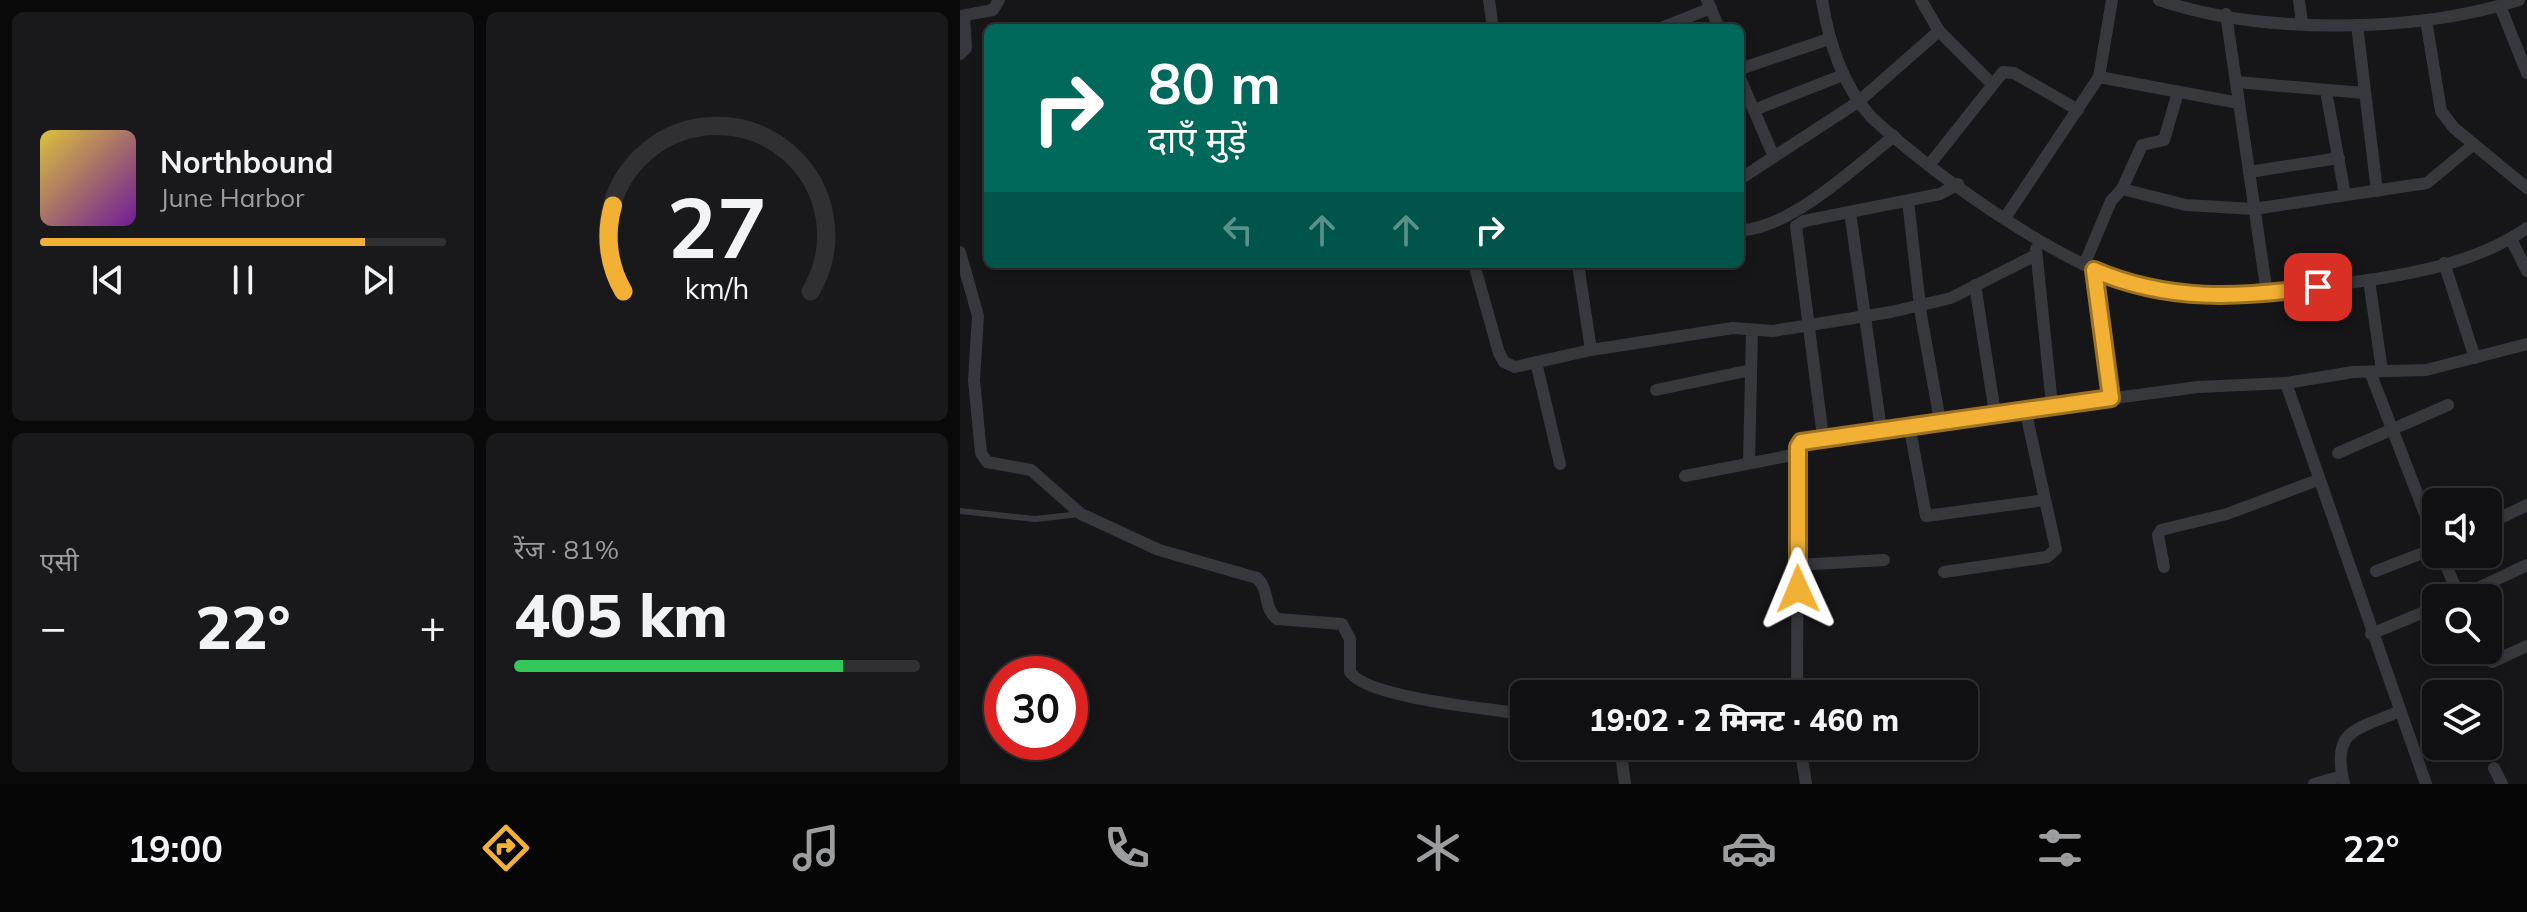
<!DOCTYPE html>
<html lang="hi">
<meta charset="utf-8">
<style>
body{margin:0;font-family:Mulish,"Noto Sans Devanagari",sans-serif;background:#19191b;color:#f1f3f6;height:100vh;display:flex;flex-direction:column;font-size:30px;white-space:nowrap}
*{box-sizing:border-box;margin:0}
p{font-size:26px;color:#9c9d9f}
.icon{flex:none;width:44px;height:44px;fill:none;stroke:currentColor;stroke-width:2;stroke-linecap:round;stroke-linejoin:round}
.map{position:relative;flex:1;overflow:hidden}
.panel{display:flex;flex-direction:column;gap:12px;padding:12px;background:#09090a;width:960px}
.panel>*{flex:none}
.guide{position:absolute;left:24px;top:24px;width:760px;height:244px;border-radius:12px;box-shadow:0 4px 12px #0003,0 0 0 2px #303032;background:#00695c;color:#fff;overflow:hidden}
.buttons{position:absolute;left:1462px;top:488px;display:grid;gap:16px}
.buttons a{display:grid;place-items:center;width:80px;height:80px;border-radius:12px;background:#101012;box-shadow:0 4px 12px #0003,0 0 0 2px #303032;font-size:40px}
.speed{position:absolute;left:24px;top:656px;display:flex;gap:16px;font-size:40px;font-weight:700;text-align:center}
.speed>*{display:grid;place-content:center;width:104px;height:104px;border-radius:50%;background:#101012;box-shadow:0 4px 12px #0003,0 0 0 2px #303032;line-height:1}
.speed .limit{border:12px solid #d22;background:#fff;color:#111}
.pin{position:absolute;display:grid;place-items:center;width:68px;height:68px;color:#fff;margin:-34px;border-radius:16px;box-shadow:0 4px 12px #0006}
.me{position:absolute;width:88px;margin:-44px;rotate:359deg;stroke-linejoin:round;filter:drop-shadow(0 0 6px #0008)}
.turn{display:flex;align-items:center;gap:28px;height:168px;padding:0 32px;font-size:36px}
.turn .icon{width:104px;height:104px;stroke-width:2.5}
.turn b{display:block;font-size:56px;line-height:68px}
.lanes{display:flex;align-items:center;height:76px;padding:0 32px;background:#0003;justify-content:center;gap:40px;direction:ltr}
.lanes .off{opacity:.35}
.big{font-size:60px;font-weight:800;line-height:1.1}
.panel .tile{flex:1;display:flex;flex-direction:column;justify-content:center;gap:12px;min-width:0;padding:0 28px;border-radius:12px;background:#19191b}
.panel .dial{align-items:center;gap:0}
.dial svg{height:208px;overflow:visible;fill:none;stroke:#303032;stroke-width:7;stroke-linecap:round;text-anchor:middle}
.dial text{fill:#f1f3f6;stroke:none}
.song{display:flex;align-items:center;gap:24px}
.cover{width:96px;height:96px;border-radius:12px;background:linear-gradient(135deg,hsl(50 70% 55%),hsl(280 70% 35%))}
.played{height:8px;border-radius:4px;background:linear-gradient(90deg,#f2b134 80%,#303032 80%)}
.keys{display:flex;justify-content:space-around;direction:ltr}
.heat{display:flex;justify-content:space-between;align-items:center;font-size:44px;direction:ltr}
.charge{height:12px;border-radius:6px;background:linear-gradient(90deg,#34c759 81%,#303032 0)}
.panel .tiles{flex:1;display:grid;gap:12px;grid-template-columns:repeat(2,1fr)}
.trip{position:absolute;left:550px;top:680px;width:468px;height:80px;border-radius:12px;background:#101012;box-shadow:0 4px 12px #0003,0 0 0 2px #303032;font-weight:800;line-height:80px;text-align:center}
.dock{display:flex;height:128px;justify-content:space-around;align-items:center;background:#060607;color:#9c9d9f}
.dock .icon{width:56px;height:56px}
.dock .selected{color:#f2b134}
.dock b{font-size:36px;color:#f1f3f6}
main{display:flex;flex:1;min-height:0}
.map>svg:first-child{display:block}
</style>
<main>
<section class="panel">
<div class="tiles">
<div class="tile">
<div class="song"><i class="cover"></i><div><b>Northbound</b><p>June Harbor</p></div></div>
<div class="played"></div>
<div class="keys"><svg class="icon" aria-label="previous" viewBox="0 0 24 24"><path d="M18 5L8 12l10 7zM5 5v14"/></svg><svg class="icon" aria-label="pause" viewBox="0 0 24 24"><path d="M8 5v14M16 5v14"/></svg><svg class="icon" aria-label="next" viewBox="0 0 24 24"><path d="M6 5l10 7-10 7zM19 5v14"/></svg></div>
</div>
<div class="tile dial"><svg viewBox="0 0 100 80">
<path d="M14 69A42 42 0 1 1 86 69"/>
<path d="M14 69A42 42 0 0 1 10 36" stroke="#f2b134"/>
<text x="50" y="56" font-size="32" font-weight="700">27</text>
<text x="50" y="72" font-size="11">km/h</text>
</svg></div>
<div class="tile"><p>एसी</p>
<div class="heat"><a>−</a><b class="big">22°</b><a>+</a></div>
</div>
<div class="tile"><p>रेंज · 81%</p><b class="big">405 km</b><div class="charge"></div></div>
</div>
</section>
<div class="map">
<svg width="1567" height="784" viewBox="0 0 1567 784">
<rect width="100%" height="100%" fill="#161618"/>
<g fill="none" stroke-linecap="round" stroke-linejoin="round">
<!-- service -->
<path stroke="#37383d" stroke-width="6" d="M0,511l75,8 46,-5"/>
<!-- minor -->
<g stroke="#37383d" stroke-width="12">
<path d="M529,0l4,28"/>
<path d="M747,0l12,28"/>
<path d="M862,0c7,43 20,84 49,117 67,61 201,158 289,175 62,12 127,-1 188,-9 60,-8 129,-20 179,-55"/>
<path d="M961,0l18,31 53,53"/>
<path d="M1199,0c103,35 256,33 360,0"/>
<path d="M1339,0l3,23"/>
<path d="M1540,6l27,67"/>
<path d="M1266,14l41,280"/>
<path d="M0,16l33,-6 6,-10"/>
<path d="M1466,20l15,91 13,17 73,60"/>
<path d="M1397,25l20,166"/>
<path d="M701,28l50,-20"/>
<path d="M0,54l6,-6 -2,-32"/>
<path d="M780,69l89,-30"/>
<path d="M1139,77l140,26"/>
<path d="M780,78l34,79"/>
<path d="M1276,82l128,11"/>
<path d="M1366,91l19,104"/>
<path d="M794,110l89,-35"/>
<path d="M970,164l73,-92 11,1 64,37"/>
<path d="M1289,172l90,-14"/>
<path d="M780,179l118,-77 81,-71"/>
<path d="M1162,189l20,-44 22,-5 14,-48"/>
<path d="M948,201l13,114 19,106"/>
<path d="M890,212l31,217"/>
<path d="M1045,218l94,-141 13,-77"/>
<path d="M780,225l5,5c49,-5 110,-63 149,-94"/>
<path d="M1551,239l16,32"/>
<path d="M1076,249l16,156"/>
<path d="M0,252l18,64 -4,64 7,73 6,9 44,8 50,44 78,36 98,28c13,12 6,30 20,41l65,5 8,15v33c17,26 140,37 174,42"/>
<path d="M1484,263l31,95"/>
<path d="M514,264l25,89 5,9 11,5 76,-17 142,-22 40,3 118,-19 60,-14 85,-43"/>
<path d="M618,264l13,86"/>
<path d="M1124,265l27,-64 11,-12 64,16 68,4 173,-26 47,-39"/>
<path d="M1134,270l17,128"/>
<path d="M1409,280l13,91"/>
<path d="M1015,285l20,128"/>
<path d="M576,362l24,102"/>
<path d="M1410,372l66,170"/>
<path d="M1326,383l140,401"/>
<path d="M696,390l95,-20"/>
<path d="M949,424l17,92 119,-16"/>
<path d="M863,437l-27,-211 8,-5 136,-27 18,-10"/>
<path d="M1378,453l110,-48"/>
<path d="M789,463l3,-133"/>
<path d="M725,476l113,-22"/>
<path d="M1528,524l39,-19"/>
<path d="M1481,554l19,44"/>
<path d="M837,565l87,-5"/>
<path d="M1204,567l-6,-32 3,-5 66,-16 91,-34"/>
<path d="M1416,571l60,-23"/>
<path d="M984,572l103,-15 9,-8 -31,-140"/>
<path d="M1497,598l70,-33"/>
<path d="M1411,634l65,-27"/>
<path d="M1521,650l11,12 35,-16"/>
<path d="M837,694l1,-247 7,-8 393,-52 88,-4 67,-11 73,-2 101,-26"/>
<path d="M647,746l19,8 57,-8"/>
<path d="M840,746l6,38"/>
<path d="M661,753l4,31"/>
<path d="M1534,768l8,16"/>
<path d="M1354,784l28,-8"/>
<path d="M1384,784c-13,-54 11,-54 54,-72"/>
</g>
</g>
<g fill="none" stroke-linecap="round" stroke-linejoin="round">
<!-- route casing -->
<g stroke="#9d7322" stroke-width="20">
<path id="route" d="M838,589v-142l3,-5 310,-44 -17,-128c74,32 146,28 224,17"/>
</g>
<!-- route -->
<use href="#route" stroke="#f2b134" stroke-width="14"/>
</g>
</svg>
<div class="buttons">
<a><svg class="icon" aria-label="sound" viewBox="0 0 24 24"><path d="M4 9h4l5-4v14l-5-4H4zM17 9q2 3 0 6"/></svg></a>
<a><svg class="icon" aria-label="search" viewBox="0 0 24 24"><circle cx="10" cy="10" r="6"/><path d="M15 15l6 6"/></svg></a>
<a><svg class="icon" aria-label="layers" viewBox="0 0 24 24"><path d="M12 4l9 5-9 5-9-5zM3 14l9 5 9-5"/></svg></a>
</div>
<div class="speed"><div class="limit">30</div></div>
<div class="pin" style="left:1358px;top:287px;background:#d93025"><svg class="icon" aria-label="arrive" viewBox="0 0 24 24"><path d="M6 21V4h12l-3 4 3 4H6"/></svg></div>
<svg class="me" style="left:838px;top:589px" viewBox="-20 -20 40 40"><path d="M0-17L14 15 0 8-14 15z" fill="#f2b134" stroke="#fff" stroke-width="4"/></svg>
<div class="trip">19:02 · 2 मिनट · 460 m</div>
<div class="guide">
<div class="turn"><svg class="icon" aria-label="right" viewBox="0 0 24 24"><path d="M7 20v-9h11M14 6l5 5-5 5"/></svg><div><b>80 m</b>दाएँ मुड़ें</div></div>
<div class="lanes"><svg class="icon off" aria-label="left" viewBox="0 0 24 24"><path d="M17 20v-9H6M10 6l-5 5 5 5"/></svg><svg class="icon off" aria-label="ahead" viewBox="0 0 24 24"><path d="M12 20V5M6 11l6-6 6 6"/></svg><svg class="icon off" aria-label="ahead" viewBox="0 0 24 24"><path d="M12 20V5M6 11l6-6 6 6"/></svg><svg class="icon" aria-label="right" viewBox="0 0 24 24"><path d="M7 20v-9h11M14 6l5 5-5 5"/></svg></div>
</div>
</div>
</main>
<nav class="dock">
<b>19:00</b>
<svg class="icon selected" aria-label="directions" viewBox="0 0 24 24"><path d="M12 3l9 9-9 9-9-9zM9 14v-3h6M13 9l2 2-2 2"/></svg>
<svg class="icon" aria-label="music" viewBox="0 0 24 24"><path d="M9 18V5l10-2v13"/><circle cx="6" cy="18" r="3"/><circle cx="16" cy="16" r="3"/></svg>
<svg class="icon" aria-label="phone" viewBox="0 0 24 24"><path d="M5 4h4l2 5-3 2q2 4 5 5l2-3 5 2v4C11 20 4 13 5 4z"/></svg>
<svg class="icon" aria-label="climate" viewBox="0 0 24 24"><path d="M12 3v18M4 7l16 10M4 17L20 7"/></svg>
<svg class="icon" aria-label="car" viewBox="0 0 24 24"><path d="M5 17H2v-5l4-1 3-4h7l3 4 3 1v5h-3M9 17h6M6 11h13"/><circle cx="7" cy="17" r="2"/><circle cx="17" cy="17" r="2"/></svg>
<svg class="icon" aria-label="filters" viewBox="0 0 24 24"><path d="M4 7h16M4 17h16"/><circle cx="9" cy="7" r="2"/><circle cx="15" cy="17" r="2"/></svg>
<b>22°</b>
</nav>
